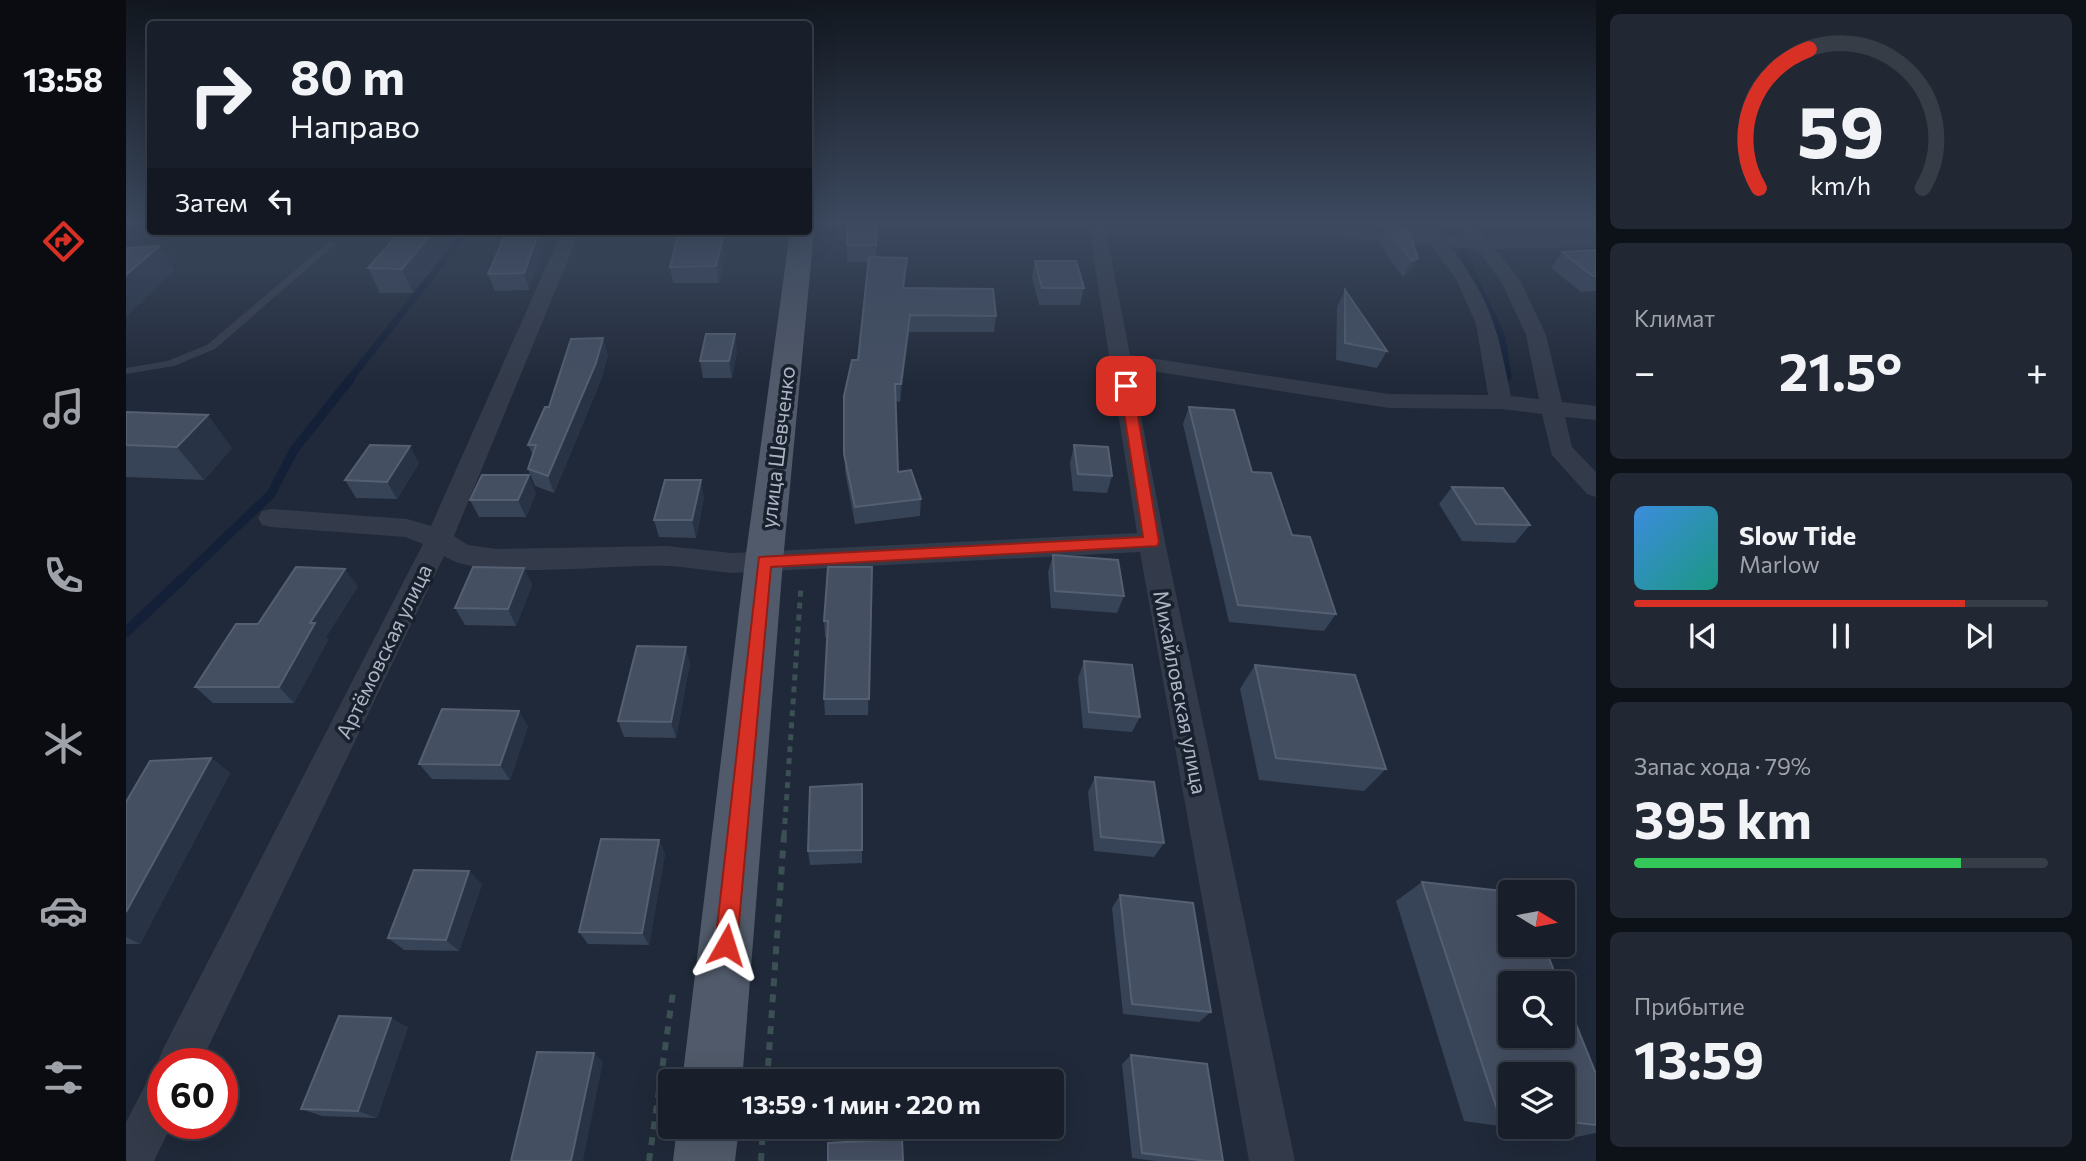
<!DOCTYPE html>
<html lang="ru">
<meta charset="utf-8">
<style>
body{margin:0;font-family:Commissioner,sans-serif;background:#212733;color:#f1f3f6;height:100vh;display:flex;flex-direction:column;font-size:26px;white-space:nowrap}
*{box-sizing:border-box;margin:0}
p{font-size:23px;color:#9fa2a9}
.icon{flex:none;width:38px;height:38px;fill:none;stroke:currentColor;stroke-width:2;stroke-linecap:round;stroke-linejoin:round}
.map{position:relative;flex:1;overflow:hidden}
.details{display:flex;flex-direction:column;gap:14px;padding:14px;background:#0d1118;width:490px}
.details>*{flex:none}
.hud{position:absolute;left:21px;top:21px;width:665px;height:214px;border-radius:7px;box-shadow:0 7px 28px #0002,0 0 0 2px #363d47;background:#181f2b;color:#f1f3f6;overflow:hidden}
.needle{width:46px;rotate:100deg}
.fabs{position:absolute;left:1372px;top:880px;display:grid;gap:14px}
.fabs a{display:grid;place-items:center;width:77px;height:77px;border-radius:7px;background:#181f2b;box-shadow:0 7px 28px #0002,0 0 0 2px #363d47;font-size:35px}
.speed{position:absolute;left:21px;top:1048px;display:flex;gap:14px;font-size:35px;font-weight:700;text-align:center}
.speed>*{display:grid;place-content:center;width:91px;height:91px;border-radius:50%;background:#181f2b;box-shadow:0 7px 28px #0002,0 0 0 2px #363d47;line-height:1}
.speed .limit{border:10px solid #d22;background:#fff;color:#111}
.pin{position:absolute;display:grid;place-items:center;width:60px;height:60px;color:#fff;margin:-30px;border-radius:14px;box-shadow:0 4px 10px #0006}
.me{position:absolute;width:77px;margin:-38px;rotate:6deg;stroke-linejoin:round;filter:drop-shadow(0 0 5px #0008)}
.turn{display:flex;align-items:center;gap:24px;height:147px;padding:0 28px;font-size:32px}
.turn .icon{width:91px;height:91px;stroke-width:2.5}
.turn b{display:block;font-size:49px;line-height:60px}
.then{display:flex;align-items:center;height:66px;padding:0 28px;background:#0003;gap:14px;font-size:26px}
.big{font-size:52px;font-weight:700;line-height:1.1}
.details .tile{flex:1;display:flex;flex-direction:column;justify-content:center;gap:10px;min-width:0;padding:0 24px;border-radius:10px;background:#212733}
.details .dial{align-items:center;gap:0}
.dial svg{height:182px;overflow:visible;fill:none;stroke:#363d47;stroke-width:7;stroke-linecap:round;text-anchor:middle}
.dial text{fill:#f1f3f6;stroke:none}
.song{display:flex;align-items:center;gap:21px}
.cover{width:84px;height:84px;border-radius:10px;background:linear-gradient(135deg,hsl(210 70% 55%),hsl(170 70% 35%))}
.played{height:7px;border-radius:4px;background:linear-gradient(90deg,#d93025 80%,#363d47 80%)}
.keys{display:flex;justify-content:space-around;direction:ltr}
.heat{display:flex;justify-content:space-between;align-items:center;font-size:38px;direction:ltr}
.charge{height:10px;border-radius:5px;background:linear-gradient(90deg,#34c759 79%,#363d47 0)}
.trip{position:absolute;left:532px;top:1069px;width:406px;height:70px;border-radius:7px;background:#181f2b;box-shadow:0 7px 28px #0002,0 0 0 2px #363d47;font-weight:700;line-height:70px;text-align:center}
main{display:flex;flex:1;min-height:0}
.tabs{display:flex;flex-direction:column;width:126px;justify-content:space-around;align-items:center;background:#0a0c11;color:#9fa2a9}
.tabs .icon{width:49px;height:49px}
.tabs .active{color:#d93025}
.tabs b{font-size:32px;color:#f1f3f6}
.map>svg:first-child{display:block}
</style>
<main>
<nav class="tabs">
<b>13:58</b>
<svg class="icon active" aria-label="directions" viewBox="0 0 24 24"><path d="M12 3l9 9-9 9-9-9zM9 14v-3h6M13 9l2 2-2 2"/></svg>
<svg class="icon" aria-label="music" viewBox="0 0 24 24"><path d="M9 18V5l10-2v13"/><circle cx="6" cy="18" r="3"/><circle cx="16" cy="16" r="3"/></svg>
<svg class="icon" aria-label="phone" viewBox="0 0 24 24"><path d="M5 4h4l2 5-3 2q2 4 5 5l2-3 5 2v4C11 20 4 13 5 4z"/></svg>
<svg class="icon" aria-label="climate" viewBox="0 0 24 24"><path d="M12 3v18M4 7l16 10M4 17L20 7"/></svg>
<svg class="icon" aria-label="car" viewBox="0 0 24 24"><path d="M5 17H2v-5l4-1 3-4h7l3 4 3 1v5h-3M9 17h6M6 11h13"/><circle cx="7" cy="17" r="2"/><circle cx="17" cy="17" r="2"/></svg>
<svg class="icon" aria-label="filters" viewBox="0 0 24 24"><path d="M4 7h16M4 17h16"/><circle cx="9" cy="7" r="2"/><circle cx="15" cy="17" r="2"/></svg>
</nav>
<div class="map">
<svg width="1470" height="1161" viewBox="0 0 1470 1161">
<rect width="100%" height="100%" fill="#202939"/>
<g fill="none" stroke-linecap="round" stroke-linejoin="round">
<!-- stream-far2 -->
<g stroke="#132037" stroke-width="7">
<path d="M1317,222l11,17"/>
<path d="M1337,253l39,84 6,40"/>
<path d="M223,380l118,-149"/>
</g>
<!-- stream-far1 -->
<path stroke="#132037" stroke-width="9" d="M54,581l91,-87 23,-44 57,-72"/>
<!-- stream -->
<path stroke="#132037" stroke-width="10" d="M0,632l56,-53"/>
<!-- path-far1 -->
<path stroke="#3a5053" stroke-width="5" stroke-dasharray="6 6" stroke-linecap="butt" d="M658,836l17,-250"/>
<!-- path -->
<g stroke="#3a5053" stroke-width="6" stroke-dasharray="8 8" stroke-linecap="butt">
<path d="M641,1082l17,-247"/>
<path d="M523,1161l24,-169"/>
<path d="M635,1161l2,-34"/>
</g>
<!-- lane -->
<path fill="#333b4a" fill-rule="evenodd" d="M204,241l7,2 -122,106 -41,17 -48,8v-6l41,-7 40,-16z"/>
<!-- street -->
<path fill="#333b4a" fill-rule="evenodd" d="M962,222h16l1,4 238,2 79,6 -2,-3 3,-4c10,-2 13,1 19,8l24,2 -14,-15h18l17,17 109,-2v10l-101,2 26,33 25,53 16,67 34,4v14l-31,-3 7,30 24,25v25l-9,-3 -35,-39 -10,-41 -41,-5 -112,-1 -257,-40 33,174 130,619h-46l-109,-609 -408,21c-21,-2 -43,-6 -64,-7 -50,-3 -187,16 -224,-10l-244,508h-37v60h9l-18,37h-28v-39l22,-42 13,-6 -4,-10 6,-15 260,-505 -18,-7 -134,-10 -9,-2 -4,-7 4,-7 9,-2 136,10 24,7 131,-295h18l-126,305 14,9 29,4 170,-3 65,7 405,-20zM981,236l236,2 88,7 25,34 20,45 12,71 -99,-1 -259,-39zM1324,247l27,2 25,34 24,52 13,64 -28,-3c-13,-64 -19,-96 -61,-149z"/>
<!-- primary -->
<g fill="#515a6a" fill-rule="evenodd">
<path d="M682,225l6,6 -31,330 -41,521h-60l63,-521 45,-330h18z"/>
<path d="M551,1127h62l-4,34h-62z"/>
</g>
</g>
<!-- wall -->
<g fill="#374356" fill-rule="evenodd">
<path d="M750,222v35l31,1 -3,30 92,28 -2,16h-85l-9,70 -5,-1 3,71 23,27 -1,17 -65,8 -10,-53 -1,-75 14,-36 11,-98h-22v-17z"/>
<path d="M1238,222h34l-3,6 23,30 -9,16 -6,3 -24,-33 8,-15 -19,-2z"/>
<path d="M275,231h61l-49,62h-33l-12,-25z"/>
<path d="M423,231l-20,59 -34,1 -7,-17z"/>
<path d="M1470,250v41l-15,1 -30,-24 11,-16z"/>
<path d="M599,253l-6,30h-46l-3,-16z"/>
<path d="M909,261l49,27 -4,17h-41l-7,-28z"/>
<path d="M1219,290l42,61 -10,17 -41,-8 1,-53z"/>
<path d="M611,351l-5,27h-29l-3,-17z"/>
<path d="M482,355l-7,25 -47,113 -19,-7 -7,-17 5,-14 -5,-10z"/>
<path d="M1063,407l63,65 40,63 44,79 -12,17 -95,-9 -46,-198z"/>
<path d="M0,412l106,36 -28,32 -78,-3z"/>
<path d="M948,445l38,31 -5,17 -34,-2 -3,-28z"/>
<path d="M293,463l-22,36 -41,-1 -11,-18z"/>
<path d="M1326,487l78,38 -15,18 -53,-2 -23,-37z"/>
<path d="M410,493l-10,24h-47l-9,-17z"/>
<path d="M578,497l-8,41 -37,-1 -5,-17z"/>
<path d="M927,555l71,41 -7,17 -66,-5 -3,-36z"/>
<path d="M746,567l-4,148h-43l-1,-16 3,-62h-2l-1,-16z"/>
<path d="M398,568l8,17 -16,41 -51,-1 -10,-17z"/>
<path d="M232,586l-32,51 2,3 -34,63h-81l-18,-16 63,-63z"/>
<path d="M958,661l56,56 -8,15 -49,-4 -5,-50z"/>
<path d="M564,663l-14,75 -52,-1 -6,-16z"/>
<path d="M1129,665l131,104 -22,22 -105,-11 -19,-91z"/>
<path d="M402,726l-18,54 -78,-1 -13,-15z"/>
<path d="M85,758l19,15 -90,171h-14v-142z"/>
<path d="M969,777l69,66 -10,14 -60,-6 -6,-59z"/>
<path d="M736,784v79l-52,2 -2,-14z"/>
<path d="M533,840l6,14 -16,91 -61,-1 -9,-12z"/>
<path d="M1296,882l174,192v59l-20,4 -112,-16 -68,-220zM1384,1074h53v53h-53z"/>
<path d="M356,884l-23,67 -55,-1 -16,-12z"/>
<path d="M994,895l91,117 -12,10 -76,-8 -11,-106z"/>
<path d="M282,1027l-31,91 -55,-2 -21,-7z"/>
<path d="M1005,1055l92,106h-68l-23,-3 -10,-94z"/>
</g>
<!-- shaded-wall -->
<g fill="#283346">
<path d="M308,231h28l-49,62 -11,-24z"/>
<path d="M413,231h10l-20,59 -5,-17z"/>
<path d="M597,237l2,16 -6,30 -3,-17z"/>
<path d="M33,246l16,24 -49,47v-42z"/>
<path d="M1292,258l-9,16 -6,3 9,-16z"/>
<path d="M784,315l-1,17 -9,70 1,-18z"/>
<path d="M609,334l2,17 -5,27 -3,-17z"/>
<path d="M477,338l5,17 -7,25 -47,113 -6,-17z"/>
<path d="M82,415l24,33 -28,32 -27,-33z"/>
<path d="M284,446l9,17 -22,36 -10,-17z"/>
<path d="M403,475l7,18 -10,24 -8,-17z"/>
<path d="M575,480l3,17 -8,41 -4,-18z"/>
<path d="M398,568l8,17 -16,41 -8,-17z"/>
<path d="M219,569l13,17 -32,51 2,3 -34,63 -15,-16 31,-64z"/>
<path d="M560,647l4,16 -14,75 -5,-16z"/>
<path d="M393,711l9,15 -18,54 -10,-15z"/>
<path d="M85,758l19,15 -90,171 -14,-7v-25z"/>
<path d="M533,840l6,14 -16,91 -7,-12z"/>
<path d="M343,871l13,13 -23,67 -13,-11z"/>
<path d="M265,1018l17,9 -31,91 -19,-7z"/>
<path d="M468,1053l9,9 -20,99h-12z"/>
</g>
<!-- building -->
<g fill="#444f62" stroke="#545f72" stroke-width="2">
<rect x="721" y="222" width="29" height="23"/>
<path d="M1261,228l21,1 10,29 -6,3z"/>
<path d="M275,231h33l-32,38 -34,-1z"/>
<path d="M381,231h32l-15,42 -36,1z"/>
<path d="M597,237l-7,29 -46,1 7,-29z"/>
<path d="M33,246l-33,29v-27z"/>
<path d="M1470,250v26h-3l-31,-24z"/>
<path d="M743,257l38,1 -4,30 90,1 3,27 -86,-1 -9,69h-6l3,88 13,-2 10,29 -66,8 -11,-53v-58l8,-36h6z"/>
<path d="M909,261h41l8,27h-42z"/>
<path d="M1219,290l42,61 -42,-8z"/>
<path d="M580,334h29l-6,27h-29z"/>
<path d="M477,338l-7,25 -48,113 -20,-7 8,-24h-8l17,-38h4l22,-68z"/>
<path d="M1063,407l45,3 18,62 19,1 21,62 18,2 26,77 -98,-9z"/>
<path d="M0,412l82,3 -31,32 -51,-2z"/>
<path d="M244,445l40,1 -23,36 -42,-2z"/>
<path d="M948,445l34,2 4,29 -34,-2z"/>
<path d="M356,475h47l-11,25h-48z"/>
<path d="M539,480h36l-9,40h-38z"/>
<path d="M1326,487l51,1 27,37 -54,-1z"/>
<path d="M927,555l65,5 6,36 -69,-5z"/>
<path d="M170,567l49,2 -35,54h5l-36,64h-84l41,-63h22z"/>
<path d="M347,567l51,1 -16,41 -53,-1z"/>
<path d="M702,567h44l-3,132h-45l4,-78h-4z"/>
<path d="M511,646l49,1 -15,75 -53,-1z"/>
<path d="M958,661l48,4 8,52 -51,-5z"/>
<path d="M1129,665l100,10 31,94 -110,-11z"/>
<path d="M316,709l77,2 -19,54 -81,-1z"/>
<path d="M85,758l-85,154v-110l24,-41z"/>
<path d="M969,777l59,5 10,61 -63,-6z"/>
<path d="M736,784v66l-54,1 2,-64z"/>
<path d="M475,839l58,1 -17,93 -63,-1z"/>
<path d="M288,870l55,1 -23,69 -58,-2z"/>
<path d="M1296,882l90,10h-2v53h34l15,39h-49v52h53v-44l33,82v51l-33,-4v-47h-53v39l-12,-1z"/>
<path d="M994,895l73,8 18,109 -79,-8z"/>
<path d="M213,1016l52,2 -33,93 -57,-2z"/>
<path d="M411,1052l57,1 -23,108h-60z"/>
<path d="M1005,1055l76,9 16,97h-16l-65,-8z"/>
<path d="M776,1139l1,22h-75v-18z"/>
</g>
<!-- sky -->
<linearGradient id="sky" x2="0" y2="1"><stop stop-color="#12171f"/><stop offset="0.58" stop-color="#3c495f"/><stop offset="1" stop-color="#3c495f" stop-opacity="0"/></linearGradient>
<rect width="1470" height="384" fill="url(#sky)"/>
<!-- route -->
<path fill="#d93025" stroke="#8d1f18" stroke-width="2" d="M1000,382l7,4 26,156 -2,4 -386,21 -34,378 -3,7 -8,4 -8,-4 -3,-7 44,-388 384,-20 -23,-151z"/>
<g text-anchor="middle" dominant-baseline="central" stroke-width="7" stroke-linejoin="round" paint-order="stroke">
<!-- street labels -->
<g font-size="21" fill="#aeb6c6" stroke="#19212e">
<text transform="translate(651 447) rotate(-83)">улица Шевченко</text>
<text transform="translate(257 651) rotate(-64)">Артёмовская улица</text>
<text transform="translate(1055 692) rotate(79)">Михайловская улица</text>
</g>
</g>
</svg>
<div class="fabs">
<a><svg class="needle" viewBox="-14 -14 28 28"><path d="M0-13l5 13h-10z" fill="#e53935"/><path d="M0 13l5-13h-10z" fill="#9fa2a9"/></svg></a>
<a><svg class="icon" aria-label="search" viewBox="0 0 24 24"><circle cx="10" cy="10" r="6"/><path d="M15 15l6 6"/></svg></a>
<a><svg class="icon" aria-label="layers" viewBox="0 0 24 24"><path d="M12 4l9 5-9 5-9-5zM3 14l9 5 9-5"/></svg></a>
</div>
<div class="speed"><div class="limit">60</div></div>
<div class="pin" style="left:1000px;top:386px;background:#d93025"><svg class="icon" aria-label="arrive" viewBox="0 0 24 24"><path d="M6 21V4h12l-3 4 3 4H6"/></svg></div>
<svg class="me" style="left:600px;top:945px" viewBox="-20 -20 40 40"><path d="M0-17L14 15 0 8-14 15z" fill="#d93025" stroke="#fff" stroke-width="4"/></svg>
<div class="trip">13:59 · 1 мин · 220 m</div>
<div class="hud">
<div class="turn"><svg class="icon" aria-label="right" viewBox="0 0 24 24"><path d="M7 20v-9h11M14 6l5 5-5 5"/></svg><div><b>80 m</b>Направо</div></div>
<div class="then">Затем<svg class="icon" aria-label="left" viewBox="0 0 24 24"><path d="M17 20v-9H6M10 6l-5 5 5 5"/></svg></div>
</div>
</div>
<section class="details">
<div class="tile dial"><svg viewBox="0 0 100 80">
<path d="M14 69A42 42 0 1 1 86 69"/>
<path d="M14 69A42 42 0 0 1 36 8" stroke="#d93025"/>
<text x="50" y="56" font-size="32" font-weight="700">59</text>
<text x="50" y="72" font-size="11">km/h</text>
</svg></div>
<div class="tile"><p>Климат</p>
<div class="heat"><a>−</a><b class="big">21.5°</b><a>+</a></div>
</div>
<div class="tile">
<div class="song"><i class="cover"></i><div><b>Slow Tide</b><p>Marlow</p></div></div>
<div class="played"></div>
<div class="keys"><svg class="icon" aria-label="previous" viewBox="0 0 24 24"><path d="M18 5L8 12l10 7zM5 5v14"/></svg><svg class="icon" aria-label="pause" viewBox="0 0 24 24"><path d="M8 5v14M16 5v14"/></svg><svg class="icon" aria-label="next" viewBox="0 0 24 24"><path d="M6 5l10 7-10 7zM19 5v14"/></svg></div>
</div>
<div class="tile"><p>Запас хода · 79%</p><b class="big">395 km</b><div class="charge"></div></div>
<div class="tile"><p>Прибытие</p><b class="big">13:59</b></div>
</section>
</main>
